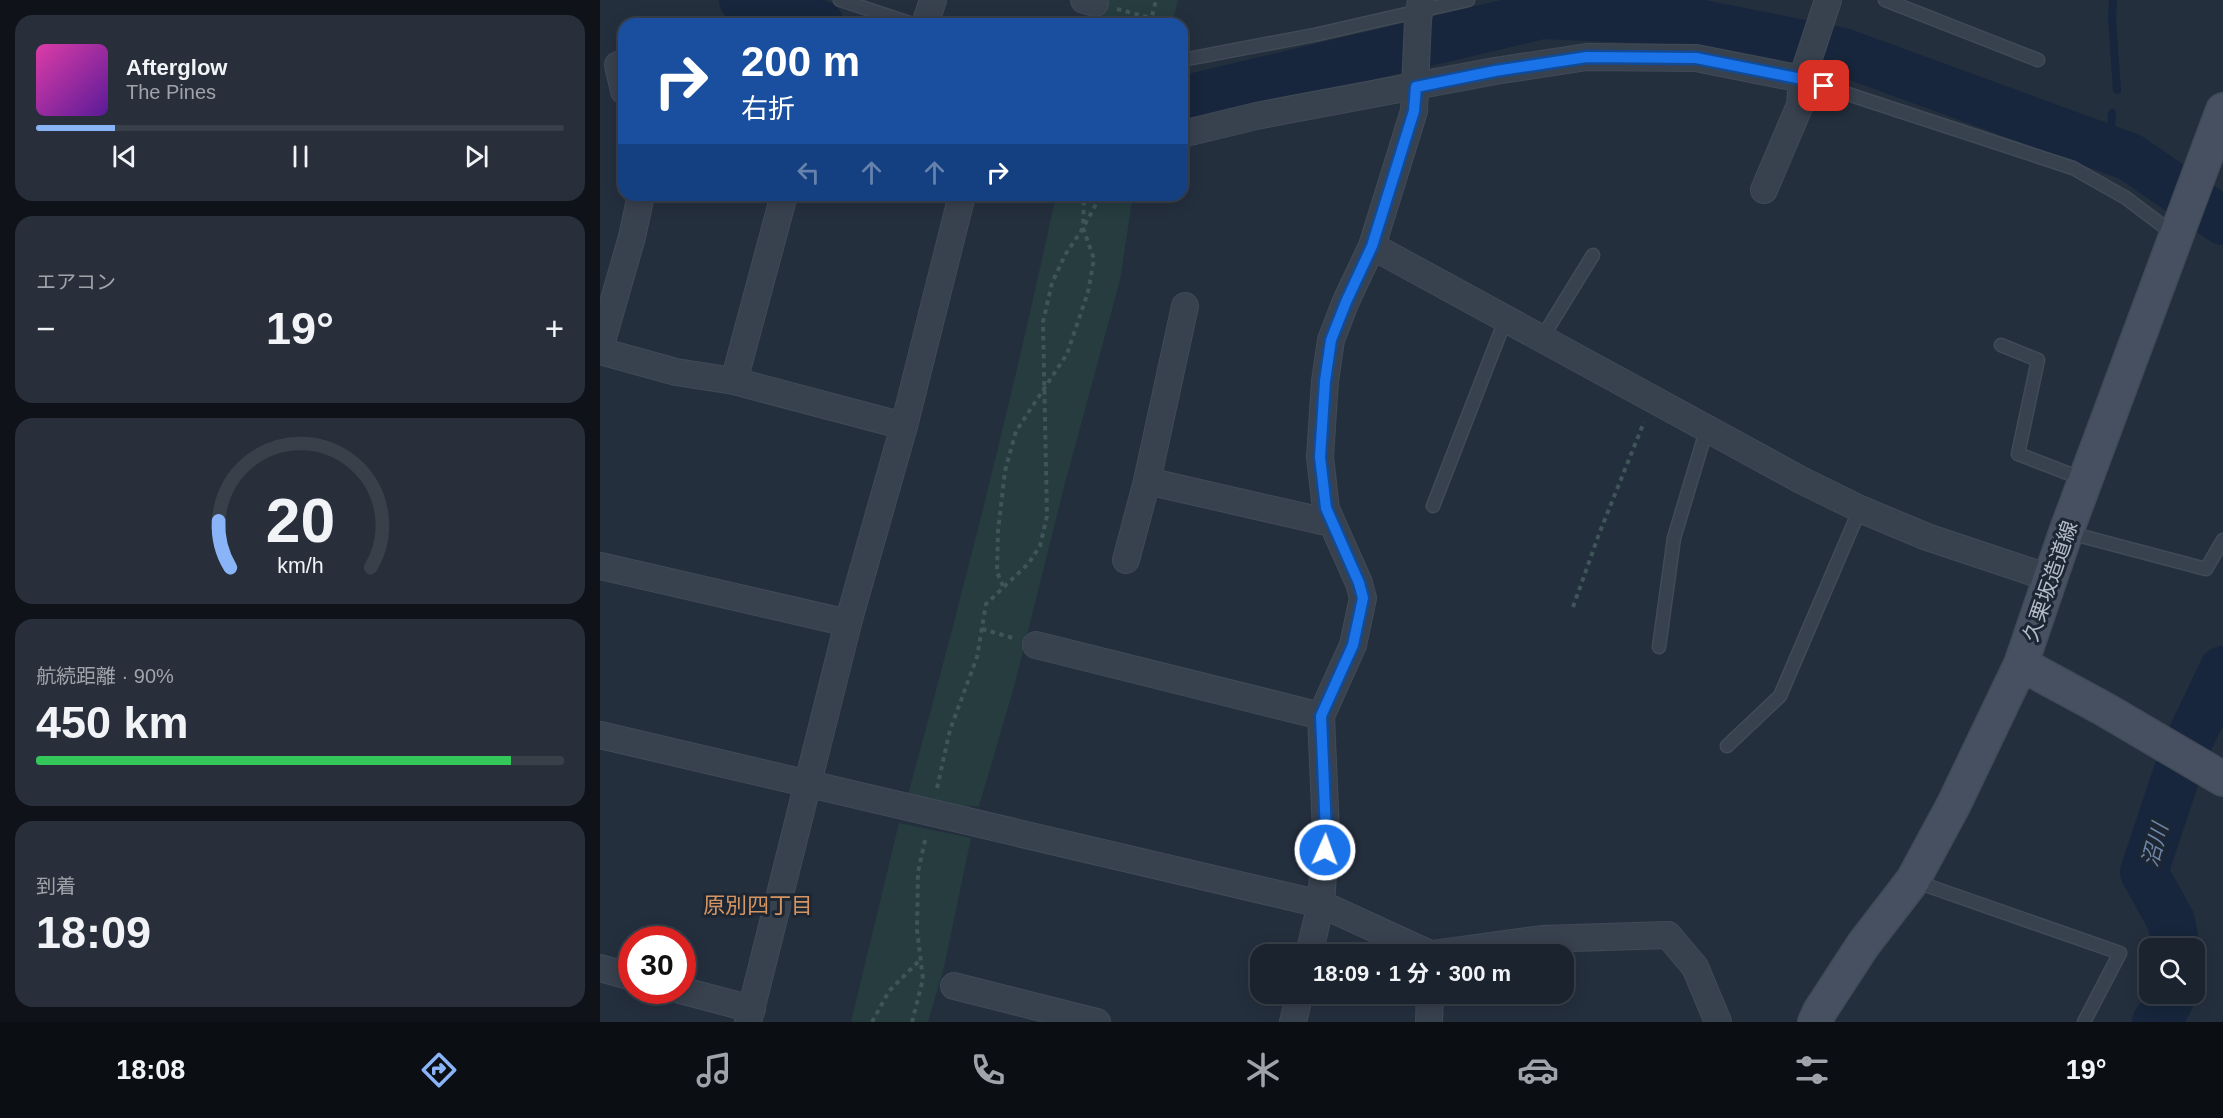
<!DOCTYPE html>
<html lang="ja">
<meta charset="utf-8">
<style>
body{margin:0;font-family:Arial,"Noto Sans JP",sans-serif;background:#282f3a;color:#f1f3f6;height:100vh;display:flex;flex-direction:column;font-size:22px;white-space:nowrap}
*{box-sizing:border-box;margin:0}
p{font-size:20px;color:#a0a4aa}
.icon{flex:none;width:33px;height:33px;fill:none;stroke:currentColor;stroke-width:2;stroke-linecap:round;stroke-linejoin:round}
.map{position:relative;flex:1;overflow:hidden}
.drawer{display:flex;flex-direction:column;gap:15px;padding:15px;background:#0f1319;width:600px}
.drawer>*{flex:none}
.hud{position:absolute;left:18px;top:18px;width:570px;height:183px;border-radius:18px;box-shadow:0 3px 15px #0003,0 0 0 2px #39404a;background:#1a4fa0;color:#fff;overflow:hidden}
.buttons{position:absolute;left:1539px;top:938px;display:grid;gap:12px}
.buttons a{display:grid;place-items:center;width:66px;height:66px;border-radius:12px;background:#1b232e;box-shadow:0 3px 15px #0003,0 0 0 2px #39404a;font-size:30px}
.speed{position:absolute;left:18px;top:926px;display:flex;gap:12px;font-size:30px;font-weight:700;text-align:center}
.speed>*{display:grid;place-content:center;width:78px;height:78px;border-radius:50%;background:#1b232e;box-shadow:0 3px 15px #0003,0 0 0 2px #39404a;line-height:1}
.speed .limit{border:9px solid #d22;background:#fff;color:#111}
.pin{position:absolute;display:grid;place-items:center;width:51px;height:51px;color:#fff;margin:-26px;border-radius:12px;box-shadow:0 3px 9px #0006}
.me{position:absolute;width:66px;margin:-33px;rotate:2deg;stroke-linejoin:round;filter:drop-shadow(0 0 4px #0008)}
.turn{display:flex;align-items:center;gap:21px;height:126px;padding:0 24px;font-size:27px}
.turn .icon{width:78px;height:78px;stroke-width:2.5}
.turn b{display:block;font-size:42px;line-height:51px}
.lanes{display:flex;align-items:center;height:57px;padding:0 24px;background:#0003;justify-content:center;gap:30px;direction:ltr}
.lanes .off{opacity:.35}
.big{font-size:45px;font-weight:700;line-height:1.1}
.drawer .card{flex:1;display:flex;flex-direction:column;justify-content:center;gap:9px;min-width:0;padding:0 21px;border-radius:18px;background:#282f3a}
.drawer .dial{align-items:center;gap:0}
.dial svg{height:156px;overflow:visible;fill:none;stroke:#39404a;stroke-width:7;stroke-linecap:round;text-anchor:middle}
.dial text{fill:#f1f3f6;stroke:none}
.song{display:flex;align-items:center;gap:18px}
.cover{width:72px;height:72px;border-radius:9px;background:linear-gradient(135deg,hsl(320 70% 55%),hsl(270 70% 35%))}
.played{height:6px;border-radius:3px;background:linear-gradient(90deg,#8ab4f8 15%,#39404a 15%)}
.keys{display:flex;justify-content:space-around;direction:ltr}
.heat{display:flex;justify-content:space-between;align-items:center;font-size:33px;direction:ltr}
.charge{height:9px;border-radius:4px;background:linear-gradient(90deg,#34c759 90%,#39404a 0)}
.trip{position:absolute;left:650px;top:944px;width:324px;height:60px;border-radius:18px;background:#1b232e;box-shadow:0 3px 15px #0003,0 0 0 2px #39404a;font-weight:700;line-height:60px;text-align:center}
.tab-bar{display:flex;height:96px;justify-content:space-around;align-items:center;background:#0b0e12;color:#a0a4aa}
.tab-bar .icon{width:42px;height:42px}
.tab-bar .active{color:#8ab4f8}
.tab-bar b{font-size:27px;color:#f1f3f6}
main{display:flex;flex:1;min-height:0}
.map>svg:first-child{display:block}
</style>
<main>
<section class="drawer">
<div class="card">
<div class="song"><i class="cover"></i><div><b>Afterglow</b><p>The Pines</p></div></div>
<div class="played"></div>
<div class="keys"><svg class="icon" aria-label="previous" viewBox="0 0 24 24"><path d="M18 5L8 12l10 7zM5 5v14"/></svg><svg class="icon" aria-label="pause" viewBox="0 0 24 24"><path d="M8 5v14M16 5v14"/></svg><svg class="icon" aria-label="next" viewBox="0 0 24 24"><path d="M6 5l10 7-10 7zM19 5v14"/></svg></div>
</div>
<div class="card"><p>エアコン</p>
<div class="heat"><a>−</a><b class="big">19°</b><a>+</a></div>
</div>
<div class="card dial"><svg viewBox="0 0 100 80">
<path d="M14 69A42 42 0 1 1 86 69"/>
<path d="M14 69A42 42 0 0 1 8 45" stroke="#8ab4f8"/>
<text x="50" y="56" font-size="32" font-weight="700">20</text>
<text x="50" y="72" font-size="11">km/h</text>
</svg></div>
<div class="card"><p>航続距離 · 90%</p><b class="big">450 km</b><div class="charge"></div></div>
<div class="card"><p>到着</p><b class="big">18:09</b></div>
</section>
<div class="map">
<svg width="1623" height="1022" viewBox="0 0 1623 1022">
<rect width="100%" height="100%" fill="#242f3e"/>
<!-- green -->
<g fill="#263c3f">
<path d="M501,0h77l-6,24h-78z"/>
<path d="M456,195h77l-13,85 -56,207 -50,200 -35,119 -24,1 -47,-12c54,-199 105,-398 148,-600z"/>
<path d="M299,823l72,15 -27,129 -16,55h-77z"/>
</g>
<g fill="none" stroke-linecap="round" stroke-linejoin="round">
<!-- stream -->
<g stroke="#17263c" stroke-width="8">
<path d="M1513,0l-1,18 5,72"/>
<path d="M1510,150l2,-37"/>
</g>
<!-- river -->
<g stroke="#17263c" stroke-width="48">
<path d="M143,0l77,24"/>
<path d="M582,100l360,-85 145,6 156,31 287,105 93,64"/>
<path d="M1590,739l33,-69"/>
<path d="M1576,948l-5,-27 -27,-49 33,-99"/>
<path d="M1556,1022l6,-7 11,-22"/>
</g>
<!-- lane casing -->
<g stroke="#414a57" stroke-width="15">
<g id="lane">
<path d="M240,0l73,24"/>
<path d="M1285,0l153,60"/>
<path d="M582,60l132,-25 154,-35"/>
<path d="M1202,79l271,89 53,30 49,37"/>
<path d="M942,338l51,-83"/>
<path d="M1401,345l37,15 -20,94 65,25"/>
<path d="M833,506l73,-188"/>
<path d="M1466,532l140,37 17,-29"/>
<path d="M1059,647l15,-109 33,-110"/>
<path d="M1127,746l53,-50 80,-187"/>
<path d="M1314,881l206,72 -36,69"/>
</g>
</g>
<!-- street casing -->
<g stroke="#414a57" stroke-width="28">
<g id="street">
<path d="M484,0l11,3"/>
<path d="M325,24l8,-24"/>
<path d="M18,65l6,26"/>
<path d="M582,134l74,-18 239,-45 92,-14 109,1 106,21 26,-79"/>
<path d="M1164,190l36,-85 2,-26"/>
<path d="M772,246l429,234 59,29 67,28 123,41"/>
<path d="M0,348l32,-111 9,-42"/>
<path d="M0,351l76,21 58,9 170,45"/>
<path d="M134,381l50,-186"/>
<path d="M547,481l184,42"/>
<path d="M526,560l21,-79 38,-175"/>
<path d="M0,566l248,57"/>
<path d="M436,645l285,71"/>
<path d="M0,735l721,169 109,50"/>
<path d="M709,954l12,-50 5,-72 -5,-116 32,-71 10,-47 -4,-15 -33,-74 -6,-52 5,-76 6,-41 15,-39 26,-55 42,-135 4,-91 3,-20"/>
<path d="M832,954l110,-15 126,-4 27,32 23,55"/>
<path d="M0,968l32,9"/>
<path d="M354,986l143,36"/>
<path d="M80,990l72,19"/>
<path d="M148,1022l100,-399 56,-197 58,-231"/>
<path d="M693,1022l7,-29"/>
<path d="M829,1022l1,-29"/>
</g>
</g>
<!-- secondary casing -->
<g stroke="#414a57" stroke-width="36">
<g id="secondary">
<path d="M1421,664l83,45 119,70"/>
<path d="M1215,1022l5,-11 43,-66 50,-65 41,-76 67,-140 45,-132 157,-422"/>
</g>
</g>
<!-- path -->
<g stroke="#3f5557" stroke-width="4" stroke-dasharray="4.5 4.5" stroke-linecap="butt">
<path d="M517,9l34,9"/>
<path d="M550,24l6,-24"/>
<path d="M403,586l-6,-14 1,-41 7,-60 11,-40 51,-77 21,-62 6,-33 -11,-31 1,-33"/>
<path d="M973,607l26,-73 45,-112"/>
<path d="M382,629l31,9"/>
<path d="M337,788l13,-58 27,-73 9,-53 42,-40 12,-18 7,-30 -4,-194 9,-39 13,-28 18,-27 18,-33"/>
<path d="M272,1022l17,-31 31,-31"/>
<path d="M312,1022l11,-43 -6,-49 1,-58 8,-36"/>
</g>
<!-- lane -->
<use href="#lane" stroke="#38414e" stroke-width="12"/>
<!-- street -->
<use href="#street" stroke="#38414e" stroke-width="26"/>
<!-- secondary -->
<use href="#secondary" stroke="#465061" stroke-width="33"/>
</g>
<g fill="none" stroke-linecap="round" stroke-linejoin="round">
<!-- route casing -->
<g stroke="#114b97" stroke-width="15">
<path id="route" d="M725,850l1,-18 -5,-116 32,-71 10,-47 -4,-15 -33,-75 -6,-51 5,-76 6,-41 15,-38 26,-56 42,-135 2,-24 79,-16 92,-14 109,1 106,21 22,7"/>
</g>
<!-- route -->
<use href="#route" stroke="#1a73e8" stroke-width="10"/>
</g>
<g text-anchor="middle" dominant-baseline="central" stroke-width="6" stroke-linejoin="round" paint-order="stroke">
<!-- street labels -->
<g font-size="21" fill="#b4bcc9" stroke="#1d2633">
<text transform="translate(1450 581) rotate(-71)">久栗坂造道線</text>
</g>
<!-- water labels -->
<g font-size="22" font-style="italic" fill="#6d86a8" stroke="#1d2633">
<text transform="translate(1555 845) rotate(-75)">沼川</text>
</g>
<!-- neighbourhood labels -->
<g font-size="22" fill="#d59563" stroke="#1d2633">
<text x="158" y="905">原別四丁目</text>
</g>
</g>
</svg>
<div class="buttons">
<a><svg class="icon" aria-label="search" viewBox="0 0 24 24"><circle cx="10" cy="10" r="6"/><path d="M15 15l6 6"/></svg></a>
</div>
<div class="speed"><div class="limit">30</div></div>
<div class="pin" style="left:1224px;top:86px;background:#d93025"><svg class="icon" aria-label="arrive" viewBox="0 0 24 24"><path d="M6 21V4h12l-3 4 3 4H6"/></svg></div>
<svg class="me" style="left:725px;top:850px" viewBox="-20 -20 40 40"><circle r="17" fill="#1a73e8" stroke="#fff" stroke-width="3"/><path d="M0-11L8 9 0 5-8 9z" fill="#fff"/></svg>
<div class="trip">18:09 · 1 分 · 300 m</div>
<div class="hud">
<div class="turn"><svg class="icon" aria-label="right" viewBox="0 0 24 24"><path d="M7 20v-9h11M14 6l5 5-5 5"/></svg><div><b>200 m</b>右折</div></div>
<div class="lanes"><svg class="icon off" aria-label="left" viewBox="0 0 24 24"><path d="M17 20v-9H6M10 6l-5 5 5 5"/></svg><svg class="icon off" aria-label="ahead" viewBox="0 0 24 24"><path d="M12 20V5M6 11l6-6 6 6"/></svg><svg class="icon off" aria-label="ahead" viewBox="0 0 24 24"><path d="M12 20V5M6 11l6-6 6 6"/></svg><svg class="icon" aria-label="right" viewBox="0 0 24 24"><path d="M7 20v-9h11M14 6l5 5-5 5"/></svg></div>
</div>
</div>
</main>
<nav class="tab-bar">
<b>18:08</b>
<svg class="icon active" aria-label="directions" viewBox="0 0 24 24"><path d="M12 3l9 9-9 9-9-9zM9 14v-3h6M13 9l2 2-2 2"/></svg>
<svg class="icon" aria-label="music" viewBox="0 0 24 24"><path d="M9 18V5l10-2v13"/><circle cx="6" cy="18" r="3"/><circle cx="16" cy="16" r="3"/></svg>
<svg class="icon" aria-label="phone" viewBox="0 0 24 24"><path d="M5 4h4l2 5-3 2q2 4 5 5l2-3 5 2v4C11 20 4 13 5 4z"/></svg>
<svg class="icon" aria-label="climate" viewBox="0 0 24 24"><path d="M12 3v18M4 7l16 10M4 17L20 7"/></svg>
<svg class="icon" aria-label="car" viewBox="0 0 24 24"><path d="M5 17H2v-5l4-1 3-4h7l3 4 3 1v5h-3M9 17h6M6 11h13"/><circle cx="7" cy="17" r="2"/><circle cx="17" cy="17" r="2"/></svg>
<svg class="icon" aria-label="filters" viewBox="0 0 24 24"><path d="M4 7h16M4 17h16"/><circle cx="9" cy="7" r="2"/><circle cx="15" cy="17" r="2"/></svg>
<b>19°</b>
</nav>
